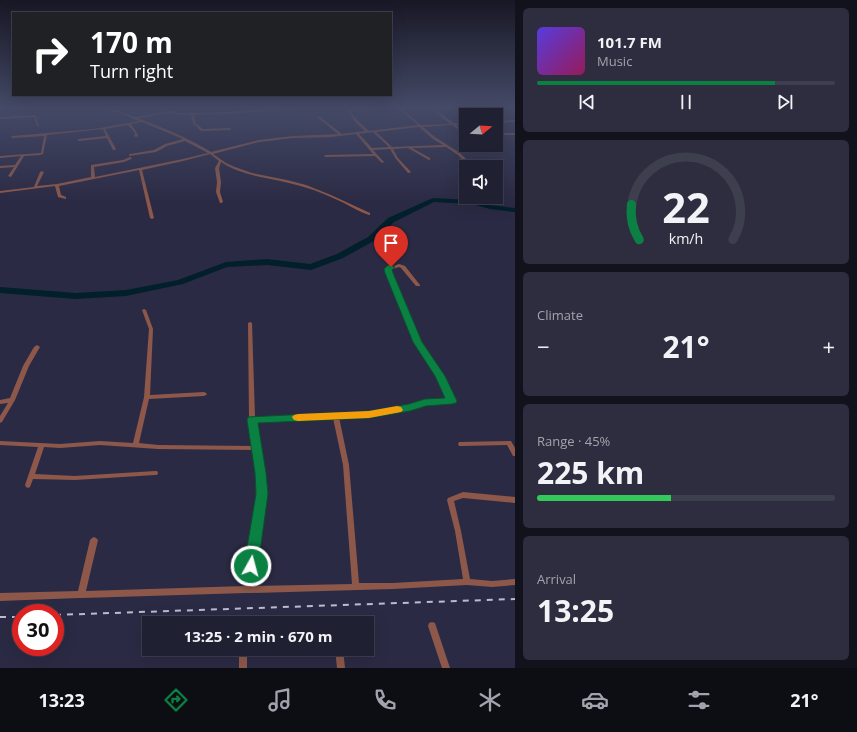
<!DOCTYPE html>
<meta charset="utf-8">
<style>
body{margin:0;font-family:"Open Sans",sans-serif;background:#2d2d3f;color:#f1f3f6;height:100vh;display:flex;flex-direction:column;font-size:15px;white-space:nowrap}
*{box-sizing:border-box;margin:0}
p{font-size:13px;color:#a2a3ac}
.icon{flex:none;width:22px;height:22px;fill:none;stroke:currentColor;stroke-width:2;stroke-linecap:round;stroke-linejoin:round}
.map{position:relative;flex:1;overflow:hidden}
.side{display:flex;flex-direction:column;gap:8px;padding:8px;background:#12121c;width:342px}
.side>*{flex:none}
.hud{position:absolute;left:12px;top:12px;width:380px;height:84px;border-radius:0px;box-shadow:0 4px 16px #0002,0 0 0 1px #3d3e4e;background:#202124;color:#fff;overflow:hidden}
.needle{width:26px;rotate:72deg}
.buttons{position:absolute;left:459px;top:108px;display:grid;gap:8px}
.buttons a{display:grid;place-items:center;width:44px;height:44px;border-radius:0px;background:#202033;box-shadow:0 4px 16px #0002,0 0 0 1px #3d3e4e;font-size:20px}
.speed{position:absolute;left:12px;top:604px;display:flex;gap:8px;font-size:20px;font-weight:700;text-align:center}
.speed>*{display:grid;place-content:center;width:52px;height:52px;border-radius:50%;background:#202033;box-shadow:0 4px 16px #0002,0 0 0 1px #3d3e4e;line-height:1}
.speed .limit{border:6px solid #d22;background:#fff;color:#111}
.pin{position:absolute;display:grid;place-items:center;width:34px;height:34px;color:#fff;margin:-41px -17px;border-radius:50% 50% 50% 0;rotate:-45deg;box-shadow:0 0 4px #0007}
.pin .icon{rotate:45deg}
.me{position:absolute;width:44px;margin:-22px;rotate:7deg;stroke-linejoin:round;filter:drop-shadow(0 0 3px #0008)}
.turn{display:flex;align-items:center;gap:14px;height:84px;padding:0 12px;font-size:18px}
.turn .icon{width:52px;height:52px;stroke-width:2.5}
.turn b{display:block;font-size:28px;line-height:34px}
.big{font-size:30px;font-weight:700;line-height:1.1}
.side .tile{flex:1;display:flex;flex-direction:column;justify-content:center;gap:6px;min-width:0;padding:0 14px;border-radius:6px;background:#2d2d3f}
.side .dial{align-items:center;gap:0}
.dial svg{height:104px;overflow:visible;fill:none;stroke:#3d3e4e;stroke-width:7;stroke-linecap:round;text-anchor:middle}
.dial text{fill:#f1f3f6;stroke:none}
.song{display:flex;align-items:center;gap:12px}
.cover{width:48px;height:48px;border-radius:6px;background:linear-gradient(135deg,hsl(250 70% 55%),hsl(330 70% 35%))}
.played{height:4px;border-radius:2px;background:linear-gradient(90deg,#0b8043 80%,#3d3e4e 80%)}
.keys{display:flex;justify-content:space-around;direction:ltr}
.heat{display:flex;justify-content:space-between;align-items:center;font-size:22px;direction:ltr}
.charge{height:6px;border-radius:3px;background:linear-gradient(90deg,#34c759 45%,#3d3e4e 0)}
.trip{position:absolute;left:142px;top:616px;width:232px;height:40px;border-radius:0px;background:#202033;box-shadow:0 4px 16px #0002,0 0 0 1px #3d3e4e;font-weight:700;line-height:40px;text-align:center}
.dock{display:flex;height:64px;justify-content:space-around;align-items:center;background:#0d0d14;color:#a2a3ac}
.dock .icon{width:28px;height:28px}
.dock .selected{color:#0b8043}
.dock b{font-size:18px;color:#f1f3f6}
main{display:flex;flex:1;min-height:0}
.map>svg:first-child{display:block}
</style>
<main>
<div class="map">
<svg width="515" height="668" viewBox="0 0 515 668">
<rect width="100%" height="100%" fill="#2b2a44"/>
<g fill="none" stroke-linecap="round" stroke-linejoin="round">
<!-- river -->
<path fill="#021f2c" fill-rule="evenodd" d="M433,198l39,2 18,5 25,3v4l-25,-3 -18,-5 -38,-2 -40,20 -20,19 -31,17 -32,12 -44,-5 -40,2 -44,17 -57,12 -50,3 -76,-6v-6l76,6 50,-3 52,-10 48,-18 41,-3 43,5 27,-10 31,-17 20,-19z"/>
<!-- minor -->
<g fill="#8d5849" fill-rule="evenodd">
<path d="M106,108h4l25,9 36,-6 8,2h12l1,-1 1,1 36,-1 53,-4h15l-68,6 -35,1 1,8 8,6 28,-1v1l-1,1 -29,1 -8,-8 -2,-8h-12l-8,-2 -33,5c25,10 51,20 73,34l48,-12 34,-4 45,-2 -20,-16v-1l1,-1 23,18 23,-3 -10,-9 -9,-14h3v1l21,-1v1l-1,1 -19,1 7,9 12,11 49,-6 -20,-17h3l20,17 29,-1 -20,-16h3l21,15h12v2h-10l10,8v2l-14,-10 -29,2 12,10 25,16 8,8 -3,1 -7,-7 -12,-8 -34,1 18,10v2h-1l-21,-12 -15,1 5,9 13,14 -2,1h-1l-12,-14 -6,-10 -17,1 11,12 -2,1 -7,-7 -50,1 -1,-1 2,-1 47,-1 -17,-20 -25,3 -38,1 -34,4 -46,12 13,9 9,4 17,6 35,7 19,5 25,10 39,18v2h-1c-9,-3 -17,-8 -25,-12 -13,-6 -26,-12 -40,-16 -27,-9 -59,-9 -83,-25l-2,6 2,14 -1,10 3,10 -2,1h-1l-4,-11 1,-10 -2,-14 4,-7 -9,-7 -27,7 -41,9 12,48 -2,1 -2,-1 -11,-48 -80,16 2,9 5,2v2l-8,-2 -3,-11 -55,7v-2l34,-4 6,-15 2,-1 2,1 -7,14 20,-2 34,-7v-12l32,-5 7,-3 2,1 -1,1 -7,3 -30,5 1,10 88,-18 25,-6 -23,-12 -18,5 -11,6 -27,4v-2h1l24,-4 11,-6 18,-5 -41,-17 -11,2 6,9 1,3 -2,1 -2,-1 1,-3 -7,-8 -23,4 11,20 -1,1h-2l-6,-12 -28,3 -2,-1 2,-1 27,-3 -3,-7 -56,6 -4,19 -3,1 -16,1 -13,21 -3,-1 6,-9 -14,1v-2l15,-1 6,-9 -21,2v-2l41,-3 3,-17 -31,2 -2,-1 1,-1 82,-7 45,-8zM419,127l14,12 10,6 -51,2 -16,-15zM373,132l16,15 -17,1 -13,-14z"/>
<path d="M35,115l1,1 3,11 -2,-1 -3,-9 -34,2v-2z"/>
<path d="M515,120v2l-19,1v-2z"/>
<rect x="496" y="133" width="19" height="2"/>
<path d="M399,264l6,2 15,19v1h-4l-15,-18 -2,-1 -9,3 30,72 23,34 12,25 -1,1 -2,1 -27,2 -15,5 -41,6 -30,1 10,48 10,118h34l70,-4 -8,-48 -8,-31 1,-2 15,-6 52,5v6l-52,-5 -9,3 7,30 9,48 22,2 23,-2v6l-23,2 -25,-2 -74,4 -143,4h-4l-163,5h-4l-79,3v-8l78,-2 12,-51 2,-2 2,-1 2,1 2,2 -12,51 159,-5 14,-92 -5,-44 -96,-1 -58,-4 -40,3 -16,-1 -9,27 40,2 80,-5h2l1,2 -1,2h-2l-80,5 -42,-1 -3,8 -2,1 -2,-1 -1,-2 13,-38 -38,-2v-4l60,3 40,-3 33,2 11,-46 5,-68 -7,-19 2,-1 2,1 7,19 -3,66 54,-3 2,1 1,1 -1,1 -2,1 -55,3 -10,44 19,2 95,1 -4,-27 -1,-96 2,-1 2,1 3,94 114,-5 41,-6 15,-5 23,-2 -11,-23 -23,-34 -28,-73zM333,418l10,47 9,119 -100,2 13,-92 -2,-21 -8,-52z"/>
<path d="M37,345l3,2 -11,19 -14,34 -13,22 -2,1v-7l8,-13 -8,1v-4l10,-2 13,-32 11,-19z"/>
<path d="M509,441h2l4,7v8h-2l-6,-11 -46,1h-2l-1,-2 1,-2h2z"/>
<path d="M432,622l3,1 15,45h-8l-14,-42 1,-3z"/>
<rect x="239" y="649" width="8" height="19"/>
<path d="M335,649h8l2,19h-8z"/>
</g>
<!-- rail -->
<g stroke="#bcbccf" stroke-width="2" stroke-dasharray="6 6" stroke-linecap="butt">
<path d="M55,615l460,-16"/>
<path d="M0,617h21"/>
</g>
</g>
<!-- sky -->
<linearGradient id="sky" x2="0" y2="1"><stop stop-color="#181725"/><stop offset="0.53" stop-color="#444a67"/><stop offset="1" stop-color="#444a67" stop-opacity="0"/></linearGradient>
<rect width="515" height="202" fill="url(#sky)"/>
<!-- route -->
<path fill="#0b8043" stroke="#07532c" d="M388,265h3l4,2 -3,3 1,3 29,69 23,34 12,25 -1,2 -4,1 -26,2 -16,5 -41,7 -111,5 8,50 2,21 -10,72 -2,4 -5,2 -5,-2 -2,-4 12,-72 -1,-21 -8,-53 1,-3 121,-6 40,-7 16,-5 20,-1 -10,-22 -22,-34 -28,-69 -1,-4z"/>
<!-- slow -->
<path fill="#f59e0b" d="M397,406l4,1 2,3 -2,2 -32,6 -71,3 -4,-1 -2,-3 2,-2 4,-1 71,-3z"/>
</svg>
<div class="buttons">
<a><svg class="needle" viewBox="-14 -14 28 28"><path d="M0-13l5 13h-10z" fill="#e53935"/><path d="M0 13l5-13h-10z" fill="#a2a3ac"/></svg></a>
<a><svg class="icon" aria-label="sound" viewBox="0 0 24 24"><path d="M4 9h4l5-4v14l-5-4H4zM17 9q2 3 0 6"/></svg></a>
</div>
<div class="speed"><div class="limit">30</div></div>
<div class="pin" style="left:391px;top:267px;background:#d93025"><svg class="icon" aria-label="arrive" viewBox="0 0 24 24"><path d="M6 21V4h12l-3 4 3 4H6"/></svg></div>
<svg class="me" style="left:251px;top:566px" viewBox="-20 -20 40 40"><circle r="17" fill="#0b8043" stroke="#fff" stroke-width="3"/><path d="M0-11L8 9 0 5-8 9z" fill="#fff"/></svg>
<div class="trip">13:25 · 2 min · 670 m</div>
<div class="hud">
<div class="turn"><svg class="icon" aria-label="right" viewBox="0 0 24 24"><path d="M7 20v-9h11M14 6l5 5-5 5"/></svg><div><b>170 m</b>Turn right</div></div>
</div>
</div>
<section class="side">
<div class="tile">
<div class="song"><i class="cover"></i><div><b>101.7 FM</b><p>Music</p></div></div>
<div class="played"></div>
<div class="keys"><svg class="icon" aria-label="previous" viewBox="0 0 24 24"><path d="M18 5L8 12l10 7zM5 5v14"/></svg><svg class="icon" aria-label="pause" viewBox="0 0 24 24"><path d="M8 5v14M16 5v14"/></svg><svg class="icon" aria-label="next" viewBox="0 0 24 24"><path d="M6 5l10 7-10 7zM19 5v14"/></svg></div>
</div>
<div class="tile dial"><svg viewBox="0 0 100 80">
<path d="M14 69A42 42 0 1 1 86 69"/>
<path d="M14 69A42 42 0 0 1 8 42" stroke="#0b8043"/>
<text x="50" y="56" font-size="32" font-weight="700">22</text>
<text x="50" y="72" font-size="11">km/h</text>
</svg></div>
<div class="tile"><p>Climate</p>
<div class="heat"><a>−</a><b class="big">21°</b><a>+</a></div>
</div>
<div class="tile"><p>Range · 45%</p><b class="big">225 km</b><div class="charge"></div></div>
<div class="tile"><p>Arrival</p><b class="big">13:25</b></div>
</section>
</main>
<nav class="dock">
<b>13:23</b>
<svg class="icon selected" aria-label="directions" viewBox="0 0 24 24"><path d="M12 3l9 9-9 9-9-9zM9 14v-3h6M13 9l2 2-2 2"/></svg>
<svg class="icon" aria-label="music" viewBox="0 0 24 24"><path d="M9 18V5l10-2v13"/><circle cx="6" cy="18" r="3"/><circle cx="16" cy="16" r="3"/></svg>
<svg class="icon" aria-label="phone" viewBox="0 0 24 24"><path d="M5 4h4l2 5-3 2q2 4 5 5l2-3 5 2v4C11 20 4 13 5 4z"/></svg>
<svg class="icon" aria-label="climate" viewBox="0 0 24 24"><path d="M12 3v18M4 7l16 10M4 17L20 7"/></svg>
<svg class="icon" aria-label="car" viewBox="0 0 24 24"><path d="M5 17H2v-5l4-1 3-4h7l3 4 3 1v5h-3M9 17h6M6 11h13"/><circle cx="7" cy="17" r="2"/><circle cx="17" cy="17" r="2"/></svg>
<svg class="icon" aria-label="filters" viewBox="0 0 24 24"><path d="M4 7h16M4 17h16"/><circle cx="9" cy="7" r="2"/><circle cx="15" cy="17" r="2"/></svg>
<b>21°</b>
</nav>
